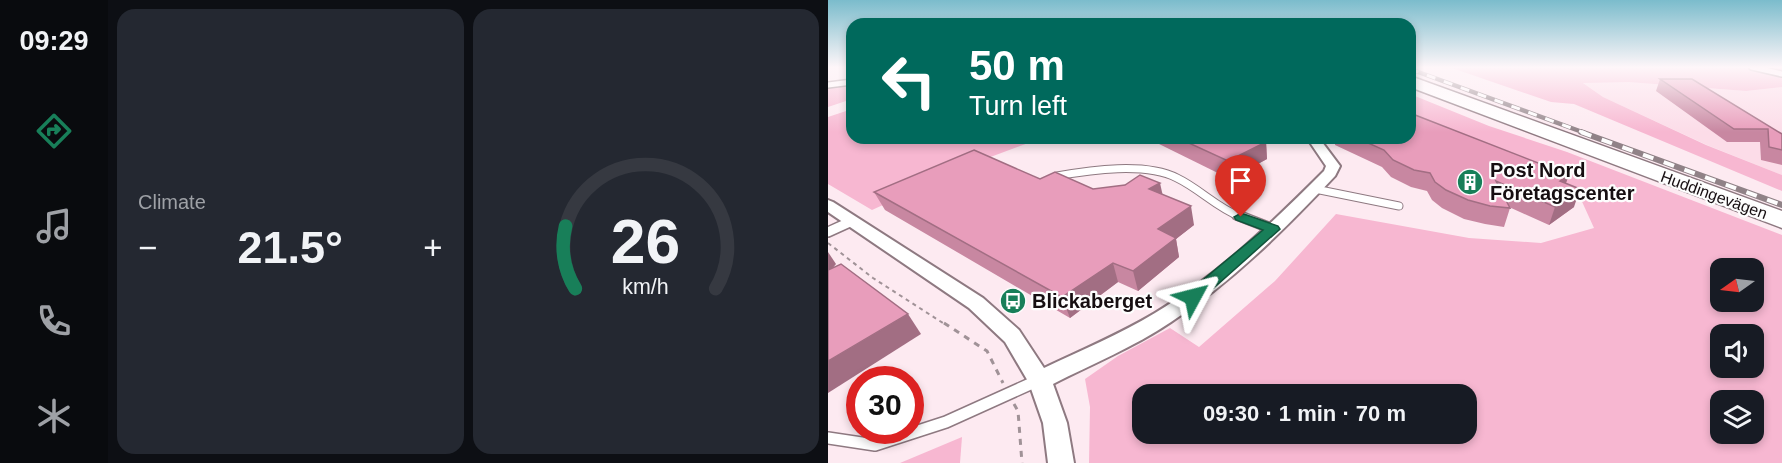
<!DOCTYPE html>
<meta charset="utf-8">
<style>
body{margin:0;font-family:Arial,sans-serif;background:#242831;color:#f1f3f6;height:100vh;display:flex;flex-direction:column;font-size:22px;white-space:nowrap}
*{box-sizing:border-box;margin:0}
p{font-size:20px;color:#9ea1a6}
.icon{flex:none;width:33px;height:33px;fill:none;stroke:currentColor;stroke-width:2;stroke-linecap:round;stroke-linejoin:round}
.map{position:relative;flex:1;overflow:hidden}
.sheet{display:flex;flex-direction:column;gap:9px;padding:9px;background:#0d0f14;width:720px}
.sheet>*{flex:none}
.top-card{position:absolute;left:18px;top:18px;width:570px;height:126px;border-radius:18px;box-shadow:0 3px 9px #0003;background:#00695c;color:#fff;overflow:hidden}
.needle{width:39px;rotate:256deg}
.controls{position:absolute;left:882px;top:258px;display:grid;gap:12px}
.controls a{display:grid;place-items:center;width:54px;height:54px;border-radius:12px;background:#171b24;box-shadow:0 3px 9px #0003;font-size:30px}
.speed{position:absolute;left:18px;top:366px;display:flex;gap:12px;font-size:30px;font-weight:700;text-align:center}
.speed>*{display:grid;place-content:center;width:78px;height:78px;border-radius:50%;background:#171b24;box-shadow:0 3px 9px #0003;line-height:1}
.speed .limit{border:9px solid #d22;background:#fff;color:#111}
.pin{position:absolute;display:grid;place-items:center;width:51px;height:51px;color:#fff;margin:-62px -26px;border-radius:50% 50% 50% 0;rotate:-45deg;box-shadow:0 0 6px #0007}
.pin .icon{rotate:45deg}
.me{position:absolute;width:66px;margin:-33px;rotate:52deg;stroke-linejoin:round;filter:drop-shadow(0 0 4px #0008)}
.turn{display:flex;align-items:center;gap:21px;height:126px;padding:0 24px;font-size:27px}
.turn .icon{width:78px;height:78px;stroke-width:2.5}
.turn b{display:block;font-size:42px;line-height:51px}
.big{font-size:45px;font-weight:800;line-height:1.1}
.sheet .tile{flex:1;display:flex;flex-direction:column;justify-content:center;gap:9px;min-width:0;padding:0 21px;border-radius:18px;background:#242831}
.sheet .dial{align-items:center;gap:0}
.dial svg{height:156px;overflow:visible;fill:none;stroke:#363941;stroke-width:7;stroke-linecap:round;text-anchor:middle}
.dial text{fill:#f1f3f6;stroke:none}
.heat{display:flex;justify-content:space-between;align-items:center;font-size:33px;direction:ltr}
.sheet .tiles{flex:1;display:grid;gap:9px;grid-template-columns:repeat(2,1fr)}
.trip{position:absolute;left:304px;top:384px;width:345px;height:60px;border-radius:18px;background:#171b24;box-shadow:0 3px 9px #0003;font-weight:800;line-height:60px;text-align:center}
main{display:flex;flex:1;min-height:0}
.tab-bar{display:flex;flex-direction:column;width:108px;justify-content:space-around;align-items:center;background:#090b0e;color:#9ea1a6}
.tab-bar .icon{width:42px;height:42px}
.tab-bar .on{color:#187f59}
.tab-bar b{font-size:27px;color:#f1f3f6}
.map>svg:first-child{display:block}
</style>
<main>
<nav class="tab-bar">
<b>09:29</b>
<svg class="icon on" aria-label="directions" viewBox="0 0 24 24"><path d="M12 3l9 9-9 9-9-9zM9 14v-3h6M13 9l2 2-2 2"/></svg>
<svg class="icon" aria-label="music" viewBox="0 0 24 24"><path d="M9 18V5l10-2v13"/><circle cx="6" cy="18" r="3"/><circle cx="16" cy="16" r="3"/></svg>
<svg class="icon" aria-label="phone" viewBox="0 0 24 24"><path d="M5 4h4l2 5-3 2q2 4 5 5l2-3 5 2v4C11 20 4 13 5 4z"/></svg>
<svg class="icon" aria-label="climate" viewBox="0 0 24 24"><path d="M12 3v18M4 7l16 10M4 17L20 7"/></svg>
</nav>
<section class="sheet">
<div class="tiles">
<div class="tile"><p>Climate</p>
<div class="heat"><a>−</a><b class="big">21.5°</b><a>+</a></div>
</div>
<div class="tile dial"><svg viewBox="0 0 100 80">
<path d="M14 69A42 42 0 1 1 86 69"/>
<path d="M14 69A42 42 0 0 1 9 37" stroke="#187f59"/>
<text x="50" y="56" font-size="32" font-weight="700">26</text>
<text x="50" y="72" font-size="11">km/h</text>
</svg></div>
</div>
</section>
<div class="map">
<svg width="954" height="463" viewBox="0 0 954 463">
<rect width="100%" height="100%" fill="#fdeaf1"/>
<!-- built -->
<path fill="#fcdce8" d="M754,82h46l118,9 36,-4v88l-75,-30 -104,-48z"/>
<!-- green -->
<g fill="#f7b7d1" fill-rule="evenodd">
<path d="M621,67h333v20l-36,4 -118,-9 -45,1 20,14 103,48 76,30v16l-208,-87 -23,-2z"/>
<path d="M24,84v15l-24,8v-20z"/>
<path d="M582,94l79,32 78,26 215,83v228h-693l1,-56 -5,-28 33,-23 52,-28 29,19 76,-66 61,-67 133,24 72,5 53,-15 -15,-33 -50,-26 -119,-45zM892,268h34v34h-34zM892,334h34v34h-34zM315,394h324v40h-324zM892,400h34v34h-34z"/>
<path d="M24,109v29h190l-65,24 -105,48 -44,-26v-67z"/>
<path d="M134,437l-2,26h-60z"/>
</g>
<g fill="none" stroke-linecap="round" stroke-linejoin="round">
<!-- lane-far3 casing -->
<g stroke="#8e7981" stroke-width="8">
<g id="lane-far3">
<path d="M924,67l30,7"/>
<path d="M0,85l24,-3"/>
</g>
</g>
<!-- lane-far2 casing -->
<g stroke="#8e7981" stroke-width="9">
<g id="lane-far2">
<path d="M229,176c34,-6 88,-14 120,2 23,11 40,30 64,39"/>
<path d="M487,189l84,17"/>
</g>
</g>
<!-- lane-far1 casing -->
<g stroke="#8e7981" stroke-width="12">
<g id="lane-far1">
<path d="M409,215l36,14"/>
<path d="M0,232l22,-10"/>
</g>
</g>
<!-- lane casing -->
<g stroke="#8e7981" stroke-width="14">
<path id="lane" d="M0,438l47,7 71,-23 93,-42"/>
</g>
<!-- street casing -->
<g stroke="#8e7981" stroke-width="4">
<path id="street" d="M479,138h12l21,28 -5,10c-50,53 -103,106 -164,146 -37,25 -79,42 -118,62l14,39 7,40h-26l-5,-40 -14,-40 -24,-41 -36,-34 -141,-96v-12l5,2 150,96 36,32 25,38c38,-18 76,-34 111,-55 63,-38 117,-90 169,-142l2,-5z"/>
</g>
<!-- primary casing -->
<g stroke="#8e7981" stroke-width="3">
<path id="primary" d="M582,76l372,135v17l-372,-141z"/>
</g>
<!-- path-far1 -->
<path stroke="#a09297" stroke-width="2" stroke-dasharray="4 4" stroke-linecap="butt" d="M0,243l45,35 73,47"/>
<!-- path -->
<g stroke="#a09297" stroke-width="3" stroke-dasharray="6 6" stroke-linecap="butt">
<path d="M116,323l43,28 16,32"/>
<path d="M186,404l4,7 4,52"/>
</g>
<!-- lane-far3 -->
<use href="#lane-far3" stroke="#fff" stroke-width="5"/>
<!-- lane-far2 -->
<use href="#lane-far2" stroke="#fff" stroke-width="7"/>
<!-- lane-far1 -->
<use href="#lane-far1" stroke="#fff" stroke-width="9"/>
<!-- lane -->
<use href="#lane" stroke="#fff" stroke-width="11"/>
<!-- street -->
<use href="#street" fill="#fff" fill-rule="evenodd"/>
<!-- primary -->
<use href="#primary" fill="#fff" fill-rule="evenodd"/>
<!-- rail-far1 casing -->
<g stroke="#908287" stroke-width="4.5">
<path id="rail-far1" d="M582,69l175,64"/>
</g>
<!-- rail casing -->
<g stroke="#908287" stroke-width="6">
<path id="rail" d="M753,132l201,73"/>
</g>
<!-- rail-far1 -->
<use href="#rail-far1" stroke="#fdfdfd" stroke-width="3" stroke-dasharray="9" stroke-linecap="butt"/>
<!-- rail -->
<use href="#rail" stroke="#fdfdfd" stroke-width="4" stroke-dasharray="11" stroke-linecap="butt"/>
</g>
<!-- wall -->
<g fill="#c887a1">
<path d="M832,79l122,55v31l-21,-5 -1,-18h-33l-71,-51z"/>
<path d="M327,138h101l10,4 1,17 -37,20 -75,-37z"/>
<path d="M507,138h75l159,37 -3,8 8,24 -25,18 -40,-18 1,1 -6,19 -19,-3 -21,-5 -22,-11 -10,-8 -5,-9 -16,-4 -20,-10 -9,-10 -47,-22z"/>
<path d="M212,179l53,10 69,6 32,30 -18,14 3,18 -41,34 -20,-9 -48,36 -185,-108 -11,-18z"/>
</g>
<!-- shaded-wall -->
<g fill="#a26e83">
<path d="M438,142l1,17 -37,20 -2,-18z"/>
<path d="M741,175l-7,18 -2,-12z"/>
<path d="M332,183l4,18 -15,-12z"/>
<path d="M752,189l-6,18 -25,18 6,-18z"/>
<path d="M363,206l3,19 -18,14 3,18 -41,34 -5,-20 25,-42z"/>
<path d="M0,252l8,12 -8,10z"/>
<path d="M285,263l5,19 -48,36 -8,-21z"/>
<path d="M80,314l13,20 -93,59v-32z"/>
</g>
<!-- building -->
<g fill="#e89dbb" stroke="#a26e83" stroke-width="1.5">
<path d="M832,79h32l90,55v16l-13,-3 -1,-18h-34z"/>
<path d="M582,113l159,62 -9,6 20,8 -25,18 -59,-26 14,27 -20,-2 -22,-6 -22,-10 -11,-8 -5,-9 -16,-3 -21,-10 -9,-10 -27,-12h53z"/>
<path d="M350,138h78l10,4 -38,19z"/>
<path d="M146,150l66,29 15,-7 38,17 32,-4 15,-10 20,8 -11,6 42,17 -33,23 18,9 -43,33 -20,-8 -51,34 -188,-105z"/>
<path d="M13,264l67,50 -80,47v-91z"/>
</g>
<!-- sky -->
<linearGradient id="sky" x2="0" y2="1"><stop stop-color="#7bbccc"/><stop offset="0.51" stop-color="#fef6f9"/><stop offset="1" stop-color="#fef6f9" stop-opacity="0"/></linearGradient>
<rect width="954" height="132" fill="url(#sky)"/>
<!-- route -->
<path fill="#187f59" stroke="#10533a" stroke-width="1.5" d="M413,213l37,13 2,3 -81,72h-12l-2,-4 2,-4 76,-63 -27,-10 -2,-3z"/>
<!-- icons -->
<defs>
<g id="building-disc" transform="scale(1.35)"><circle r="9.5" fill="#187f59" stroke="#fdfdfd"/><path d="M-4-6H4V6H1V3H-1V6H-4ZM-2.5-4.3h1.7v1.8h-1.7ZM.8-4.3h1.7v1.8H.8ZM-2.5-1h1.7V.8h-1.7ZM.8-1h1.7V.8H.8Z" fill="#fff"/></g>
<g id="bus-disc" transform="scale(1.35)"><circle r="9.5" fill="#187f59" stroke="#fdfdfd"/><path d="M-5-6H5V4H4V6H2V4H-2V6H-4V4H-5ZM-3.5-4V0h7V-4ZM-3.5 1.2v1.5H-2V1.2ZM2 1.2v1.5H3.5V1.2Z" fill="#fff"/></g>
</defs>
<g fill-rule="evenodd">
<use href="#building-disc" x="642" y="182"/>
<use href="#bus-disc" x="185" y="301"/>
</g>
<g text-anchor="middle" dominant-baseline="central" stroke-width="4.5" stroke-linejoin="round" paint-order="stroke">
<!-- far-street labels -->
<g font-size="16" fill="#160e11" stroke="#fdfdfd">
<text transform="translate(886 195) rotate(20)">Huddingevägen</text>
</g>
<!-- poi labels -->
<g font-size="20" font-weight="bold" fill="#160e11" stroke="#fdfdfd" text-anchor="start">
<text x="662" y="170">Post Nord<tspan x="662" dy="23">Företagscenter</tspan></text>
<text x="204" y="301">Blickaberget</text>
</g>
</g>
</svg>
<div class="controls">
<a><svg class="needle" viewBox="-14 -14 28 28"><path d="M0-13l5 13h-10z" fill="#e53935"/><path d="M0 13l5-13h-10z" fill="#9ea1a6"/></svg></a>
<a><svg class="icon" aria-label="sound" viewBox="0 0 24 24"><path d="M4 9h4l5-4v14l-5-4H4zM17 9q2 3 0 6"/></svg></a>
<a><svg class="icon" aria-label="layers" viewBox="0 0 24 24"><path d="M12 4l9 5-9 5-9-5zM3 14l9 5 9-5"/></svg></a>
</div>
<div class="speed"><div class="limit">30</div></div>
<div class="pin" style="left:413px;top:217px;background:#d93025"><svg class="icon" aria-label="arrive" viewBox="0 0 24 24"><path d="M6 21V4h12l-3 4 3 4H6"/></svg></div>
<svg class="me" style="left:365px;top:297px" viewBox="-20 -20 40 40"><path d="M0-17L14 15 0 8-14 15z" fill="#187f59" stroke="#fff" stroke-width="4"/></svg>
<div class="trip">09:30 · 1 min · 70 m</div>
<div class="top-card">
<div class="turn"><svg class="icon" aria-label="left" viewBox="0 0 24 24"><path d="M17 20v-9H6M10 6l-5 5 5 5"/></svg><div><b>50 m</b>Turn left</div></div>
</div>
</div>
</main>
